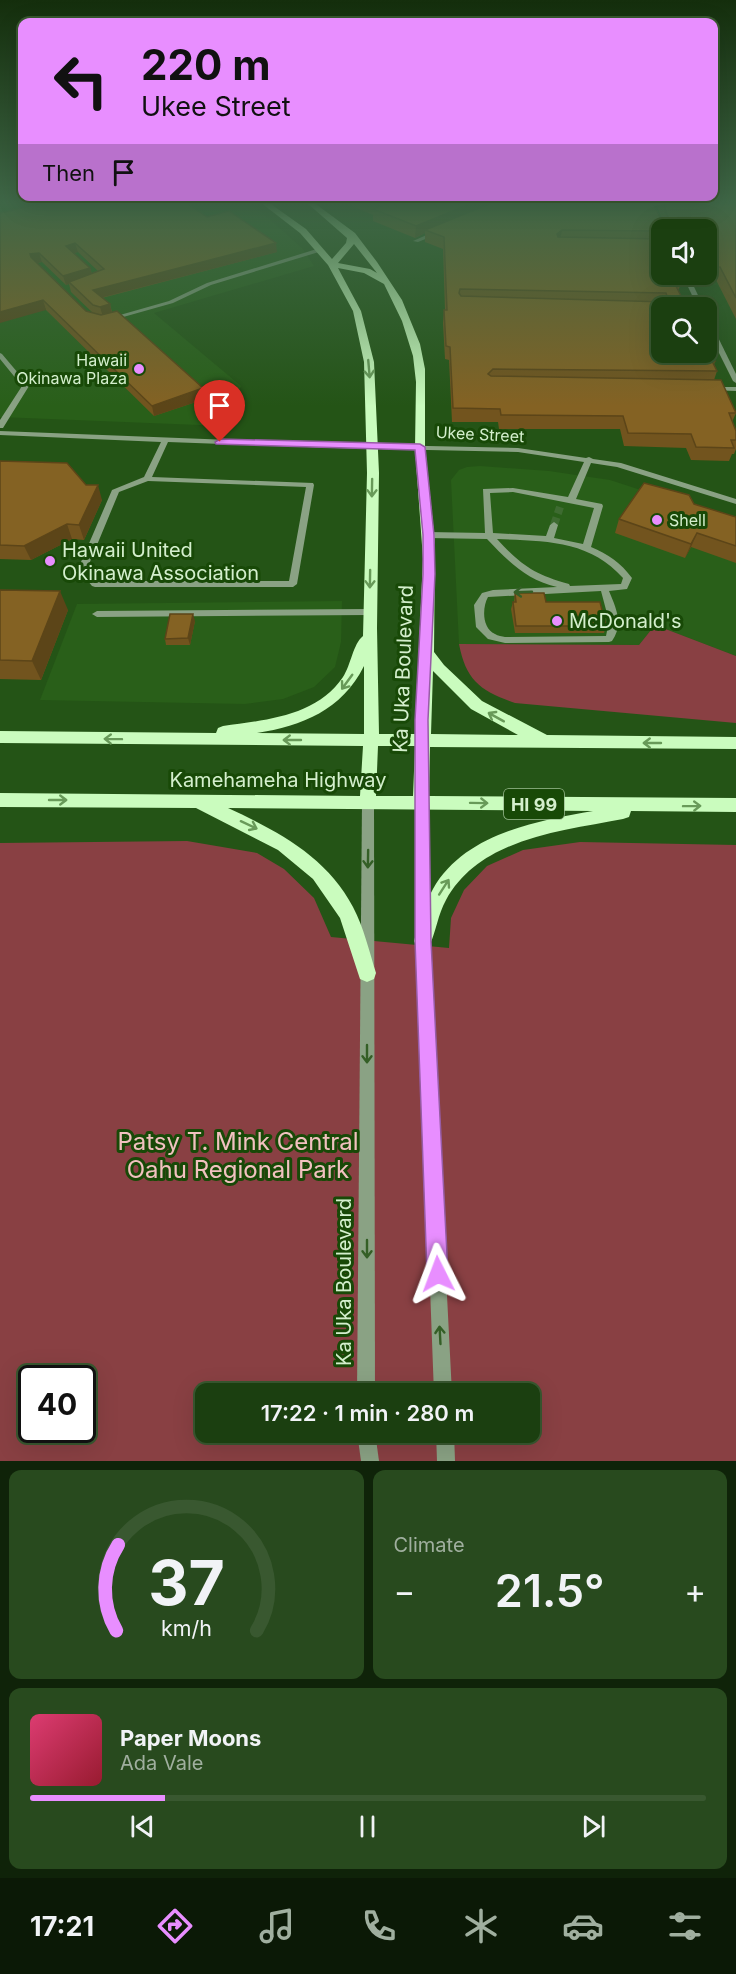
<!DOCTYPE html>
<meta charset="utf-8">
<style>
body{margin:0;font-family:Inter,sans-serif;background:#284a1e;color:#f1f3f6;height:100vh;display:flex;flex-direction:column;font-size:22px;white-space:nowrap}
*{box-sizing:border-box;margin:0}
p{font-size:20px;color:#a0af9f}
.icon{flex:none;width:33px;height:33px;fill:none;stroke:currentColor;stroke-width:2;stroke-linecap:round;stroke-linejoin:round}
.map{position:relative;height:1461px;overflow:hidden}
.details{display:flex;flex-direction:column;gap:9px;padding:9px;background:#0f2309;flex:1}
.details>*{flex:none}
.banner{position:absolute;left:18px;top:18px;width:700px;height:183px;border-radius:12px;box-shadow:0 6px 24px #0002,0 0 0 2px #395830;background:#e88eff;color:#111;overflow:hidden}
.controls{position:absolute;left:651px;top:219px;display:grid;gap:12px}
.controls a{display:grid;place-items:center;width:66px;height:66px;border-radius:12px;background:#1b3f10;box-shadow:0 6px 24px #0002,0 0 0 2px #395830;font-size:30px}
.speed{position:absolute;left:18px;top:1365px;display:flex;gap:12px;font-size:30px;font-weight:700;text-align:center}
.speed>*{display:grid;place-content:center;width:78px;height:78px;border-radius:50%;background:#1b3f10;box-shadow:0 6px 24px #0002,0 0 0 2px #395830;line-height:1}
.speed .limit{border:3px solid #111;border-radius:9px;background:#fff;color:#111}
.pin{position:absolute;display:grid;place-items:center;width:51px;height:51px;color:#fff;margin:-62px -26px;border-radius:50% 50% 50% 0;rotate:-45deg;box-shadow:0 0 6px #0007}
.pin .icon{rotate:45deg}
.me{position:absolute;width:66px;margin:-33px;rotate:357deg;stroke-linejoin:round;filter:drop-shadow(0 0 4px #0008)}
.turn{display:flex;align-items:center;gap:21px;height:126px;padding:0 24px;font-size:27px}
.turn .icon{width:78px;height:78px;stroke-width:2.5}
.turn b{display:block;font-size:42px;line-height:51px}
.then{display:flex;align-items:center;height:57px;padding:0 24px;background:#0003;gap:12px;font-size:22px}
.big{font-size:45px;font-weight:600;line-height:1.1}
.details .widget{flex:1;display:flex;flex-direction:column;justify-content:center;gap:9px;min-width:0;padding:0 21px;border-radius:12px;background:#284a1e}
.details .dial{align-items:center;gap:0}
.dial svg{height:156px;overflow:visible;fill:none;stroke:#395830;stroke-width:7;stroke-linecap:round;text-anchor:middle}
.dial text{fill:#f1f3f6;stroke:none}
.song{display:flex;align-items:center;gap:18px}
.cover{width:72px;height:72px;border-radius:9px;background:linear-gradient(135deg,hsl(340 70% 55%),hsl(350 70% 35%))}
.played{height:6px;border-radius:3px;background:linear-gradient(90deg,#e88eff 20%,#395830 20%)}
.keys{display:flex;justify-content:space-around;direction:ltr}
.heat{display:flex;justify-content:space-between;align-items:center;font-size:33px;direction:ltr}
.details .tiles{flex:1;display:grid;gap:9px;grid-template-columns:1fr 1fr}
.widget:last-child{grid-column:span 2}
.trip{position:absolute;left:195px;top:1383px;width:345px;height:60px;border-radius:12px;background:#1b3f10;box-shadow:0 6px 24px #0002,0 0 0 2px #395830;font-weight:600;line-height:60px;text-align:center}
.tab-bar{display:flex;height:96px;justify-content:space-around;align-items:center;background:#0b1906;color:#a0af9f}
.tab-bar .icon{width:42px;height:42px}
.tab-bar .selected{color:#e88eff}
.tab-bar b{font-size:27px;color:#f1f3f6}
.map>svg:first-child{display:block}
</style>
<div class="map">
<svg width="736" height="1461" viewBox="0 0 736 1461">
<rect width="100%" height="100%" fill="#245416"/>
<!-- built -->
<g fill="#295f19">
<path d="M0,202h244l17,10 41,36 12,18 -160,47 87,73 -17,40 -224,-9z"/>
<path d="M480,466l69,5 61,9 126,41v135l-81,-31 -16,20 -180,-1 -8,-164 8,-10 8,-3z"/>
<path d="M342,601l-1,41 -6,25 -21,20 -31,12 -38,5 -205,-4 37,-96z"/>
</g>
<!-- green -->
<g fill="#894043" fill-rule="evenodd">
<path d="M655,625l81,31v67l-221,-20c-34,-12 -49,-22 -56,-59l180,1z"/>
<path d="M187,841l70,12 27,16 30,29 17,39 118,11 2,-30 13,-28 23,-24 36,-16 57,-8 156,3v616h-736v-618zM32,1378h50v52h-50zM206,1394h324v38h-324z"/>
</g>
<g fill="none" stroke-linecap="round" stroke-linejoin="round">
<!-- minor-tunnel -->
<path stroke="#3e6b31" stroke-width="8" stroke-dasharray="8 4" stroke-linecap="butt" d="M554,525l6,-18"/>
<!-- minor -->
<g fill="#8aa284" fill-rule="evenodd">
<path d="M438,230l2,3 -22,9 -5,-1z"/>
<path d="M320,248l2,1v2l-111,34 -38,18 -64,18 -3,-2 63,-18 38,-18z"/>
<path d="M682,274h6l16,34h-6z"/>
<path d="M706,317l3,2 27,55v9l-3,-2 -27,-54z"/>
<path d="M0,353l2,1 27,32 -26,42h-3v-8l22,-34 -22,-27z"/>
<path d="M711,387h25v4l-27,-1 -1,-1z"/>
<path d="M0,431l334,13 184,4 68,10 3,-1 4,2 28,4 115,36v5l-119,-37 -26,-4 -15,36 26,5 1,2 -12,41c17,7 30,16 41,31l-5,11 -18,2c7,17 15,33 3,50l-3,1 -104,1 -17,-4 -12,-12 -2,-22 8,-12 11,-3 64,-3c-31,-7 -49,-26 -70,-48l-59,-1 -4,-3 4,-3 57,1 -2,-44 30,-1 55,9 16,-35 -66,-10 -184,-4 -166,-6 -16,35 161,6 1,2 -17,99 -4,3h-198l-3,-1 -14,-17 34,-79 32,-13 17,-35 -161,-7zM148,481l158,6 -17,94h-192l-10,-12 32,-77zM513,492l81,16 -11,36 -29,-6 4,-13 -4,-3 -4,3 -4,11 -53,-3 -3,-40zM497,539c47,2 93,1 126,39l-2,6 -51,2 -1,-2c-35,-10 -47,-18 -72,-45zM601,591l8,30 -3,15 -101,1c-3,-1 -7,-1 -10,-3 -13,-6 -13,-26 -7,-37z"/>
<path d="M370,609l5,3 -5,3 -273,2 -5,-3 5,-3z"/>
<path d="M368,796l4,2 2,3 1,593h-18l5,-593 2,-3z"/>
<path d="M421,797l4,2 2,3 2,139 23,453h-18l-17,-453 -2,-139 2,-3z"/>
<path d="M357,1432h18l4,29h-18z"/>
<path d="M436,1432h18l1,29h-18z"/>
</g>
<!-- major -->
<path fill="#cafcbe" fill-rule="evenodd" d="M260,202h8l38,27 26,30 14,-16 1,-5 -41,-36h7l42,31 22,29 25,38 18,44 5,25v79l10,95 -1,109 10,13 38,36 65,34 189,2v12l-306,-2 -1,49 307,2v14l-105,-1 -2,6 -6,2c-62,12 -143,19 -177,81 -8,14 -10,32 -17,47l-6,3 -6,-3 -3,-6c5,-18 10,-36 19,-52 31,-55 103,-68 160,-78l-365,-3c50,23 99,49 125,99 11,21 16,44 23,66l-2,6 -7,3 -7,-3 -2,-6 -18,-55 -27,-39 -35,-29 -82,-42 -196,-1v-14l360,3 3,-50 -363,-3v-12l216,2 2,-5 5,-2c43,-6 94,-10 120,-49 8,-12 10,-33 20,-41l4,-163 -3,-111 -11,-51 -25,-46 -28,-32zM354,244l23,29 -7,-4 -32,-6zM338,268l26,5 20,11 18,37 11,35 3,26 -1,66 8,111 -8,175h-36l-2,-106 2,-155 -5,-111 -13,-51zM364,666v68l-107,-1c45,-7 85,-23 107,-67zM433,671l38,38 47,26 -87,-1zM378,746h37l-2,50h-37z"/>
</g>
<!-- wall -->
<g fill="#72541e" fill-rule="evenodd">
<path d="M352,202h384v117l-20,-39 -23,-1 -3,-5h16v-44h-44v44h21l-1,5h-6l4,7 -2,5 37,70 -1,4 3,6 -3,9 22,33 -4,9 4,9v18l-2,5h-2l-3,7 -38,-1 -5,-12 -62,-2 -4,-17h-121l-1,-7h-46l-3,-62 -4,-1 -2,-36 1,-13h1l-2,-61 -18,-7v-9l-10,5 -42,-17v-6l-21,-9zM653,203l4,3 5,13h-1z"/>
<path d="M0,213l207,4 70,35 -175,46 8,6 2,8 91,76 2,11 -51,17 -108,-106zM78,252l20,19 -6,3 -2,-6 -16,-15zM42,262l24,23 3,-1 2,8 22,21 -7,-2 -49,-48z"/>
<path d="M0,461l86,24 16,15 -18,40 -12,-1 -41,21 -31,-1z"/>
<path d="M694,504l42,13v46l-45,-16 -6,11 -70,-25 4,-14z"/>
<path d="M0,590l68,20 -27,70 -41,-1z"/>
<path d="M515,593l31,9 60,24 -2,7h-89l-4,-24 2,-7h1z"/>
<path d="M195,621l-5,24h-24l-1,-6z"/>
</g>
<!-- shaded-wall -->
<g fill="#5c4518">
<path d="M475,202h27l-77,28v3l-10,5 1,-12z"/>
<path d="M562,230l-2,12 -3,-8z"/>
<path d="M75,243l3,9 -9,3 -3,-9z"/>
<path d="M276,243l1,9 -181,47 -3,-9z"/>
<path d="M39,253l3,9 -9,2 -3,-10z"/>
<path d="M90,268l3,9 -24,5v2l-3,1 -3,-9z"/>
<path d="M43,300l3,10 -46,13v-11z"/>
<path d="M110,304l2,10 -9,3 -3,-10z"/>
<path d="M203,388l2,11 -51,17 -2,-10z"/>
<path d="M98,485l4,15 -18,40 -5,-15z"/>
<path d="M67,524l5,15 -41,21 -7,-14z"/>
<path d="M697,533l-6,14 -6,11 6,-14z"/>
<path d="M60,591l8,19 -27,70 -9,-19z"/>
<path d="M193,614l2,7 -5,24 -2,-7z"/>
</g>
<!-- building -->
<g fill="#846223" stroke="#5c4518" stroke-width="1.5" fill-rule="evenodd">
<path d="M48,202h137l22,15 22,-6 47,32 -183,47 17,14 -10,3 -7,-2 -24,-23 35,-13 -29,-26 -9,3 24,22 -27,8 -24,-23 -9,1 1,3 55,54 15,4 16,-4 86,77 -51,18 -109,-106 -43,12v-99z"/>
<path d="M370,202h105l-59,24 -43,-17 8,-3z"/>
<path d="M494,202h158l9,17 8,1 -6,-18h73v96l-16,-31h-14v-37h-44v1l-100,-1 -5,4 1,3 104,2v35h11l7,12h-4l11,22h-25v44h44v-8l9,17h-3l5,10 -224,-2 -5,5 3,2 230,4 15,33h-7l7,18v9h-5l3,8 -38,-1 -5,-13 -63,-1 -5,-17 -122,-1 -1,-6 -47,-1 -3,-61 -4,-1 -2,-36h3l-3,-73 -19,-7zM460,289l206,4 2,6 -2,3 -205,-6 -2,-3z"/>
<path d="M0,461l67,2 19,22h12l-19,40 -12,-1 -43,22 -24,-1z"/>
<path d="M644,483l45,12 5,9 42,13v29l-39,-13 -6,11 -72,-25z"/>
<path d="M0,590l60,1 -28,70 -32,-1z"/>
<path d="M515,593h29l2,9h54l6,24h-90l-3,-24h3z"/>
<path d="M170,614h23l-5,24 -23,1z"/>
</g>
<!-- one-way arrows -->
<defs><path id="oneway-shaft" d="M-6 0H5M1.5-3L5.5 0L1.5 3" fill="none" stroke-width="1.6" stroke-linecap="round" stroke-linejoin="round" transform="scale(1.5)"/></defs>
<g stroke="#689a59">
<use href="#oneway-shaft" transform="translate(369 369) rotate(85)"/>
<use href="#oneway-shaft" transform="translate(372 488) rotate(91)"/>
<use href="#oneway-shaft" transform="translate(370 579) rotate(91)"/>
<use href="#oneway-shaft" transform="translate(347 682) rotate(126)"/>
<use href="#oneway-shaft" transform="translate(496 717) rotate(-151)"/>
<use href="#oneway-shaft" transform="translate(113 739) rotate(-179)"/>
<use href="#oneway-shaft" transform="translate(292 740) rotate(-180)"/>
<use href="#oneway-shaft" transform="translate(652 743) rotate(-180)"/>
<use href="#oneway-shaft" transform="translate(58 800)"/>
<use href="#oneway-shaft" transform="translate(479 803) rotate(1)"/>
<use href="#oneway-shaft" transform="translate(692 806) rotate(-1)"/>
<use href="#oneway-shaft" transform="translate(249 825) rotate(25)"/>
<use href="#oneway-shaft" transform="translate(444 887) rotate(-57)"/>
</g>
<g stroke="#345f26">
<use href="#oneway-shaft" transform="translate(523 592) rotate(178)"/>
<use href="#oneway-shaft" transform="translate(368 859) rotate(91)"/>
<use href="#oneway-shaft" transform="translate(367 1054) rotate(90)"/>
<use href="#oneway-shaft" transform="translate(367 1249) rotate(90)"/>
<use href="#oneway-shaft" transform="translate(440 1335) rotate(-93)"/>
</g>
<!-- sky -->
<linearGradient id="sky" x2="0" y2="1"><stop stop-color="#142e0c"/><stop offset="0.5" stop-color="#3f6747"/><stop offset="1" stop-color="#3f6747" stop-opacity="0"/></linearGradient>
<rect width="736" height="406" fill="url(#sky)"/>
<!-- route -->
<path fill="#e88eff" stroke="#975ca6" stroke-width="1.5" d="M220,439l200,5 5,3 9,88 1,39 -7,146 3,221 17,333 -3,8 -7,3 -8,-3 -3,-8 -12,-333v-221l8,-146v-39l-8,-85 -199,-6 -1,-2z"/>
<!-- markers -->
<g fill="#e88eff" stroke="#184907" stroke-width="2">
<circle cx="139" cy="369" r="6"/>
<circle cx="657" cy="520" r="6"/>
<circle cx="50" cy="561" r="6"/>
<circle cx="557" cy="621" r="6"/>
</g>
<g text-anchor="middle" dominant-baseline="central" stroke-width="6" stroke-linejoin="round" paint-order="stroke">
<!-- far-poi labels -->
<g font-size="16" fill="#d4efcd" stroke="#184907" text-anchor="end">
<text x="127" y="360">Hawaii<tspan x="127" dy="18">Okinawa Plaza</tspan></text>
<text x="669" y="520" text-anchor="start">Shell</text>
</g>
<!-- far-street labels -->
<g font-size="16" fill="#d4efcd" stroke="#184907">
<text transform="translate(480 434) rotate(3)">Ukee Street</text>
</g>
<!-- shield labels -->
<rect fill="#184907" stroke="#9cbd92" stroke-width="1.5" x="504" y="789" width="60" height="30" rx="4.5"/>
<g font-size="18" font-weight="bold" fill="#d4efcd">
<text x="534" y="804">HI 99</text>
</g>
<!-- poi labels -->
<g font-size="20" fill="#d4efcd" stroke="#184907" text-anchor="start">
<text x="62" y="550">Hawaii United<tspan x="62" dy="23">Okinawa Association</tspan></text>
<text x="569" y="621">McDonald's</text>
</g>
<!-- street labels -->
<g font-size="20" fill="#d4efcd" stroke="#184907">
<text transform="translate(403 669) rotate(-88)">Ka Uka Boulevard</text>
<text x="278" y="780">Kamehameha Highway</text>
<text transform="translate(344 1282) rotate(-90)">Ka Uka Boulevard</text>
</g>
<!-- near-park labels -->
<g font-size="24" fill="#f2c1c0" stroke="#184907">
<text x="238" y="1141">Patsy T. Mink Central<tspan x="238" dy="28">Oahu Regional Park</tspan></text>
</g>
</g>
</svg>
<div class="controls">
<a><svg class="icon" aria-label="sound" viewBox="0 0 24 24"><path d="M4 9h4l5-4v14l-5-4H4zM17 9q2 3 0 6"/></svg></a>
<a><svg class="icon" aria-label="search" viewBox="0 0 24 24"><circle cx="10" cy="10" r="6"/><path d="M15 15l6 6"/></svg></a>
</div>
<div class="speed"><div class="limit">40</div></div>
<div class="pin" style="left:220px;top:442px;background:#d93025"><svg class="icon" aria-label="arrive" viewBox="0 0 24 24"><path d="M6 21V4h12l-3 4 3 4H6"/></svg></div>
<svg class="me" style="left:438px;top:1274px" viewBox="-20 -20 40 40"><path d="M0-17L14 15 0 8-14 15z" fill="#e88eff" stroke="#fff" stroke-width="4"/></svg>
<div class="trip">17:22 · 1 min · 280 m</div>
<div class="banner">
<div class="turn"><svg class="icon" aria-label="left" viewBox="0 0 24 24"><path d="M17 20v-9H6M10 6l-5 5 5 5"/></svg><div><b>220 m</b>Ukee Street</div></div>
<div class="then">Then<svg class="icon" aria-label="arrive" viewBox="0 0 24 24"><path d="M6 21V4h12l-3 4 3 4H6"/></svg></div>
</div>
</div>
<section class="details">
<div class="tiles">
<div class="widget dial"><svg viewBox="0 0 100 80">
<path d="M14 69A42 42 0 1 1 86 69"/>
<path d="M14 69A42 42 0 0 1 15 25" stroke="#e88eff"/>
<text x="50" y="56" font-size="32" font-weight="700">37</text>
<text x="50" y="72" font-size="11">km/h</text>
</svg></div>
<div class="widget"><p>Climate</p>
<div class="heat"><a>−</a><b class="big">21.5°</b><a>+</a></div>
</div>
<div class="widget">
<div class="song"><i class="cover"></i><div><b>Paper Moons</b><p>Ada Vale</p></div></div>
<div class="played"></div>
<div class="keys"><svg class="icon" aria-label="previous" viewBox="0 0 24 24"><path d="M18 5L8 12l10 7zM5 5v14"/></svg><svg class="icon" aria-label="pause" viewBox="0 0 24 24"><path d="M8 5v14M16 5v14"/></svg><svg class="icon" aria-label="next" viewBox="0 0 24 24"><path d="M6 5l10 7-10 7zM19 5v14"/></svg></div>
</div>
</div>
</section>
<nav class="tab-bar">
<b>17:21</b>
<svg class="icon selected" aria-label="directions" viewBox="0 0 24 24"><path d="M12 3l9 9-9 9-9-9zM9 14v-3h6M13 9l2 2-2 2"/></svg>
<svg class="icon" aria-label="music" viewBox="0 0 24 24"><path d="M9 18V5l10-2v13"/><circle cx="6" cy="18" r="3"/><circle cx="16" cy="16" r="3"/></svg>
<svg class="icon" aria-label="phone" viewBox="0 0 24 24"><path d="M5 4h4l2 5-3 2q2 4 5 5l2-3 5 2v4C11 20 4 13 5 4z"/></svg>
<svg class="icon" aria-label="climate" viewBox="0 0 24 24"><path d="M12 3v18M4 7l16 10M4 17L20 7"/></svg>
<svg class="icon" aria-label="car" viewBox="0 0 24 24"><path d="M5 17H2v-5l4-1 3-4h7l3 4 3 1v5h-3M9 17h6M6 11h13"/><circle cx="7" cy="17" r="2"/><circle cx="17" cy="17" r="2"/></svg>
<svg class="icon" aria-label="filters" viewBox="0 0 24 24"><path d="M4 7h16M4 17h16"/><circle cx="9" cy="7" r="2"/><circle cx="15" cy="17" r="2"/></svg>
</nav>
